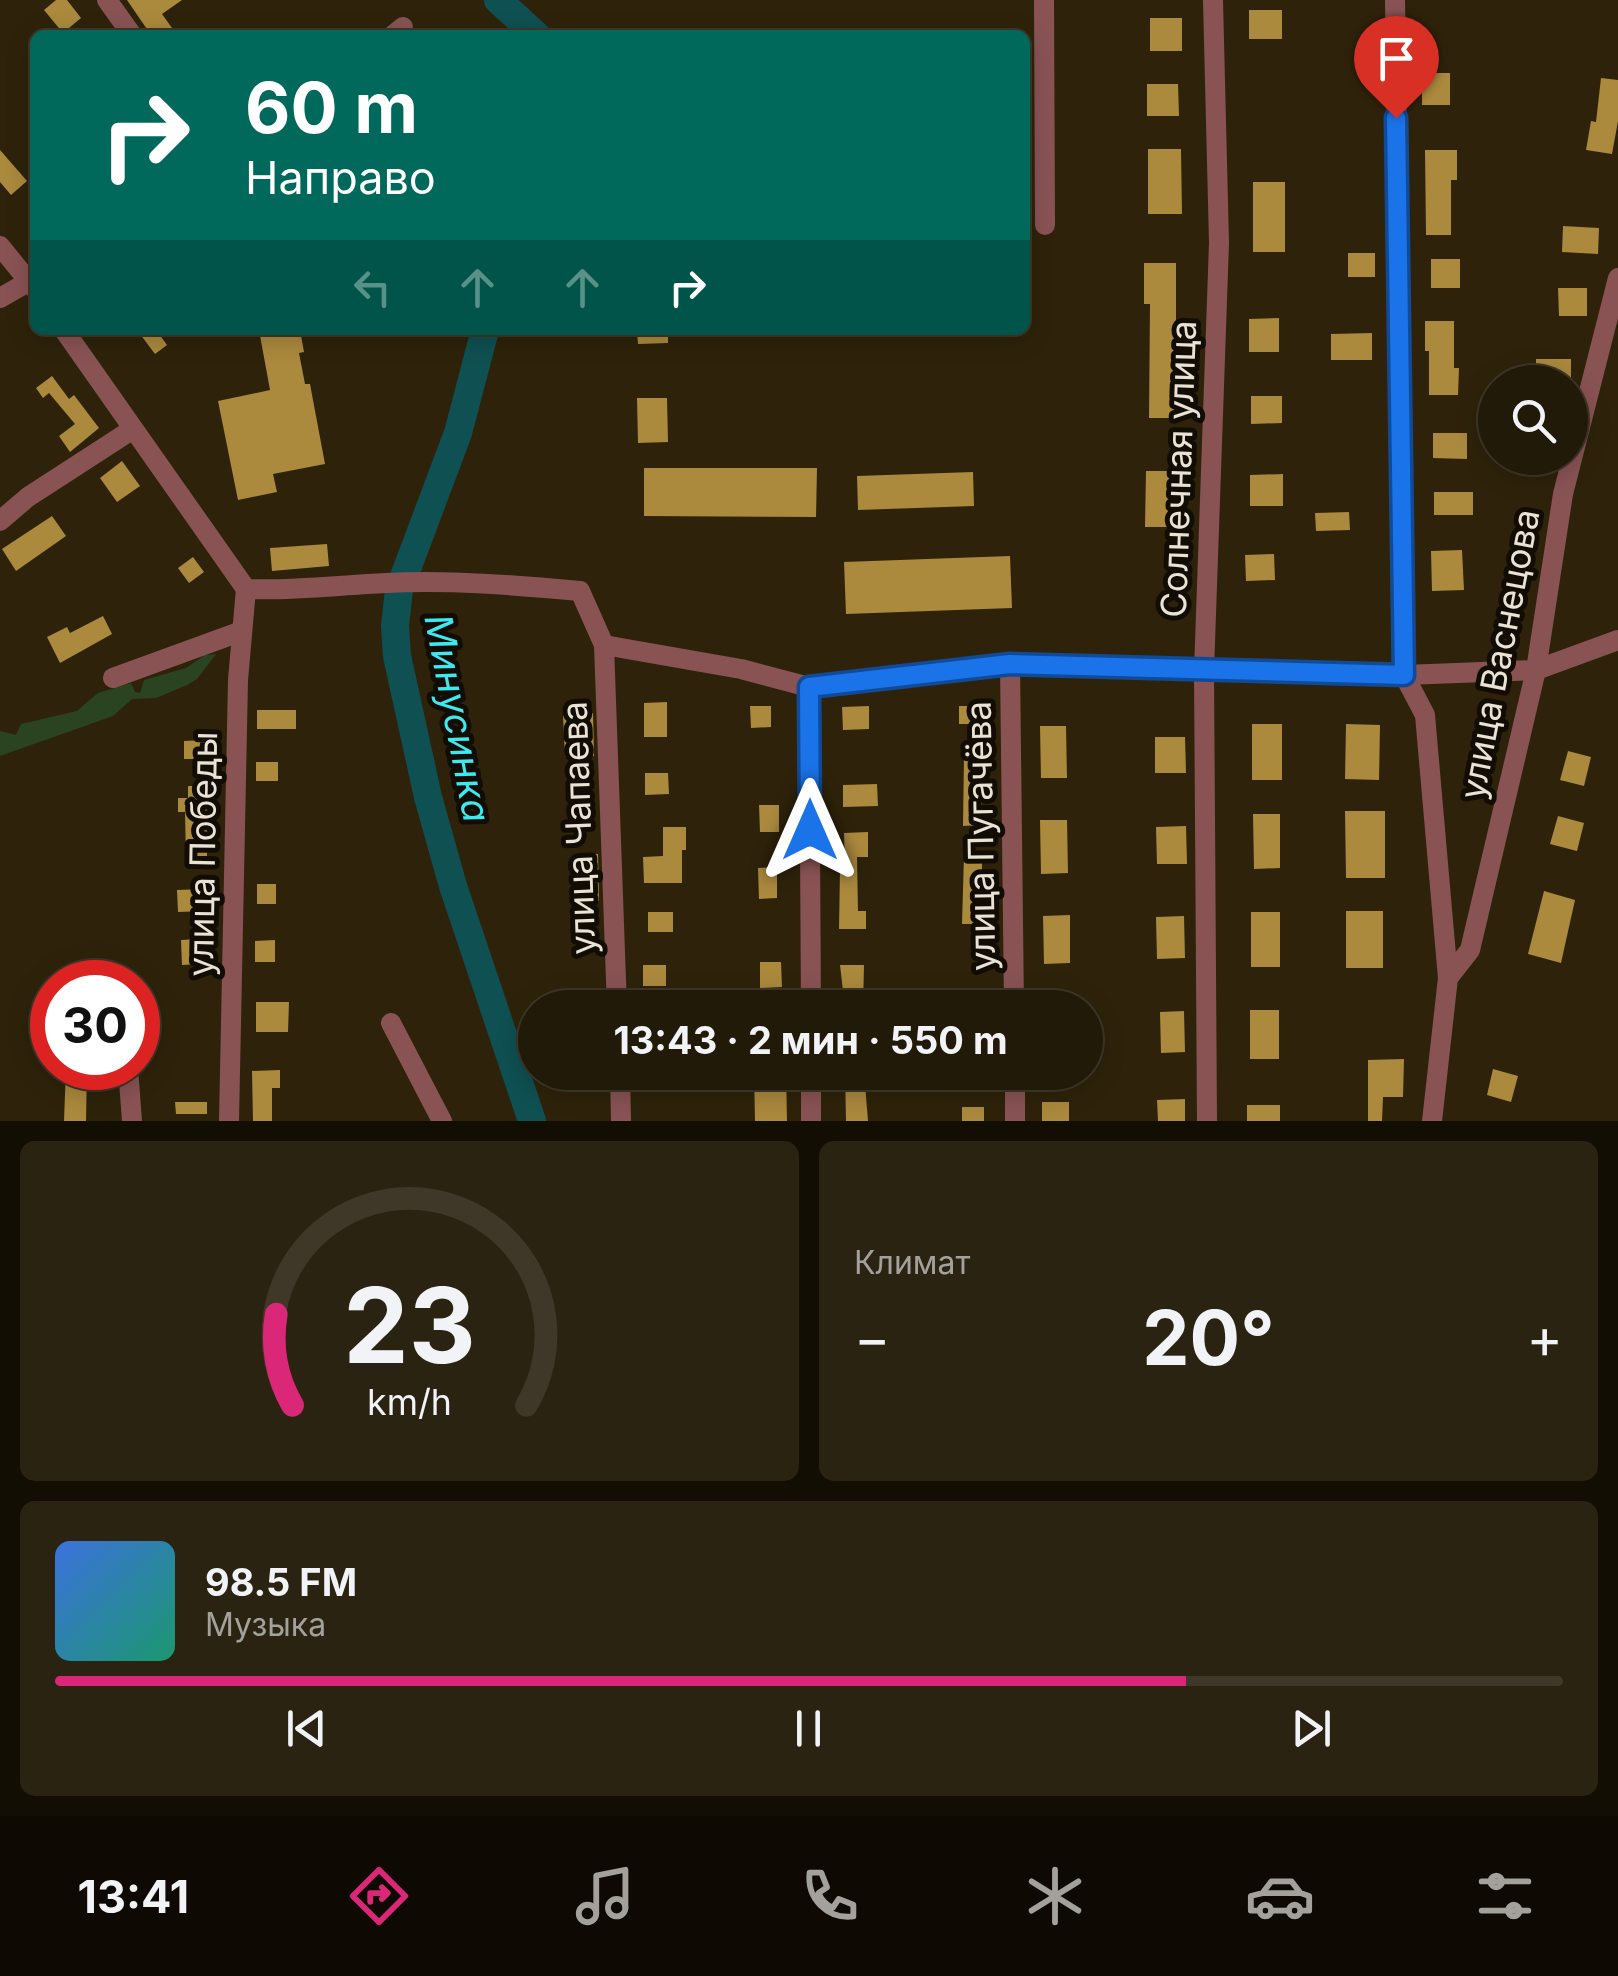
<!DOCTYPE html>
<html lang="ru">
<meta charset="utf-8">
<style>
body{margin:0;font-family:Inter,sans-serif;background:#2a2312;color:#f1f3f6;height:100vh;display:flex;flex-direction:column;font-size:38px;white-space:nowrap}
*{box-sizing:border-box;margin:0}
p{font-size:32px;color:#a2a19c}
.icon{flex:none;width:55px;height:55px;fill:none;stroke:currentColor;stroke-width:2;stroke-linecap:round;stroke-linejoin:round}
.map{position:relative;height:1121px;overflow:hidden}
.details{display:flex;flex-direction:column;gap:20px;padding:20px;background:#130e04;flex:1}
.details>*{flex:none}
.guide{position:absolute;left:30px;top:30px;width:1000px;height:305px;border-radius:15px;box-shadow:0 5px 25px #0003,0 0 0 2px #3f3829;background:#00695c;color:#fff;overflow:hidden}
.fabs{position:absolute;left:1478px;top:365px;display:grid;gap:20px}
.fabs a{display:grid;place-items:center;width:110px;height:110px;border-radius:50%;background:#221a08;box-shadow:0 5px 25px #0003,0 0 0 2px #3f3829;font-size:50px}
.speed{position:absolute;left:30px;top:960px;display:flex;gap:20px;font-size:50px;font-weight:700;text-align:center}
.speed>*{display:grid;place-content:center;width:130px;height:130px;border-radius:50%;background:#221a08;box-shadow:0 5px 25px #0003,0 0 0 2px #3f3829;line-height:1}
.speed .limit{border:15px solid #d22;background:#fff;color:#111}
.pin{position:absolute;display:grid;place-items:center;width:85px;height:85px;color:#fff;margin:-102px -42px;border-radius:50% 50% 50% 0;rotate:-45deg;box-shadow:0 0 10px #0007}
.pin .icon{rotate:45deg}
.me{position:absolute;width:110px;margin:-55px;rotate:0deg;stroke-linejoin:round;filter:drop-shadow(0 0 8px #0008)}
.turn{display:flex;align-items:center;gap:35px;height:210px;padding:0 50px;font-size:45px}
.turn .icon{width:130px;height:130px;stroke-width:2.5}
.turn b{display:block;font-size:70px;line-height:85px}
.lanes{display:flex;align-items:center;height:95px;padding:0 50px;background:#0003;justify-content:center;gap:50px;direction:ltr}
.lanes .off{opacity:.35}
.big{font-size:75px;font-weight:700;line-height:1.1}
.details .tile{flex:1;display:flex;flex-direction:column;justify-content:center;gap:15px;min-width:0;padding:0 35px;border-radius:15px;background:#2a2312}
.details .dial{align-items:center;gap:0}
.dial svg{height:260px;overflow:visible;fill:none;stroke:#3f3829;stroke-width:7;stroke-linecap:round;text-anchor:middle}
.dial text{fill:#f1f3f6;stroke:none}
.song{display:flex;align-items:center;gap:30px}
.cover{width:120px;height:120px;border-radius:15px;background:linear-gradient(135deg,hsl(220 70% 55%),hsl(160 70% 35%))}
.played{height:10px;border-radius:5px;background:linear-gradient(90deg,#db2777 75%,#3f3829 75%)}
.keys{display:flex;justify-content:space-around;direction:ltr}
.heat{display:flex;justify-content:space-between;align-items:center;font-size:55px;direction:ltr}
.details .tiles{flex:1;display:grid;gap:20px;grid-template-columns:1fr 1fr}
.tile:last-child{grid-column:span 2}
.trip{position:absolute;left:518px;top:990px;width:585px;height:100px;border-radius:50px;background:#221a08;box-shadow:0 5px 25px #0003,0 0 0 2px #3f3829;font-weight:700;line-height:100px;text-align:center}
.menu{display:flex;height:160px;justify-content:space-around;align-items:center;background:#0e0a03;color:#a2a19c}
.menu .icon{width:70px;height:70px}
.menu .current{color:#db2777}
.menu b{font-size:45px;color:#f1f3f6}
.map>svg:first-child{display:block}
</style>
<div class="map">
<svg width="1618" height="1121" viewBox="0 0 1618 1121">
<rect width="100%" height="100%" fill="#2e230a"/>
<!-- green -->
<path fill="#2a4422" d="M216,654l-19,25 -10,6 -31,13 -24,1 -19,17 -113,40v-25l16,4 5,-11 56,-13 21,-18 33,-10 4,9 5,1 4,-13 42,-12 19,-13z"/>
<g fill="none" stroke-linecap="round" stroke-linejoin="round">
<!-- river -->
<g stroke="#0f5052" stroke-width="28">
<path d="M498,0l38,35"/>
<path d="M485,330l-27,103 -59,157 -4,36 2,30 31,141 25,89 79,235"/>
</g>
</g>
<!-- building -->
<g fill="#ab893d">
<path d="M56,0h11l14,18 -18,15 -19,-23z"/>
<path d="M127,0h55l-20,14 15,21h-26z"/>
<rect x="1249" y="10" width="33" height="29"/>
<rect x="1150" y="18" width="32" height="33"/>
<rect x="1422" y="73" width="28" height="32"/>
<path d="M1601,78l17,2v41l-6,33 -26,-4 5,-29 5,1z"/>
<path d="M1147,84h31l1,32h-32z"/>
<path d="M1148,149h33l1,65h-34z"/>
<path d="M0,150l27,31 -16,14 -11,-13z"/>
<path d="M1425,150h32v30h-6v55h-25z"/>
<rect x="1253" y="182" width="32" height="70"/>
<path d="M1563,226l36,2 -1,26 -36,-2z"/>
<rect x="1348" y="253" width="27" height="24"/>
<rect x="1431" y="259" width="29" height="29"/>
<path d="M1144,263h32v58h5l2,97h-34l1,-114h-6z"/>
<path d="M1558,288h29v28h-28z"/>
<path d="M1279,318v34h-30v-33z"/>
<path d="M1425,321h29v47h5l-1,27h-29v-44h-4z"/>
<path d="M137,330h19l11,15 -12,9z"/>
<path d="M259,330h41l4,22 -5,1 6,31h5l15,80 -52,10 4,18 -39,8 -20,-99 52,-11z"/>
<path d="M637,330h31v13l-30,1z"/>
<path d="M1372,333v27h-41v-26z"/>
<rect x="1536" y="359" width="35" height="23"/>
<path d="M52,376l17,23 5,-4 25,33 -29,24 -11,-16 16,-12 -26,-31 -6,5 -7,-10z"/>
<path d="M1251,396h31v27l-31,1z"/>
<path d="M637,398h30l1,44 -30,1z"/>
<path d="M1433,433h34v26l-34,-1z"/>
<path d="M122,461l18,25 -23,16 -17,-24z"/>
<path d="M644,468h173l-1,49 -172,-1z"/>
<path d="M1146,471h33l1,56h-35z"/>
<path d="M973,472l1,34 -116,4 -1,-34z"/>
<path d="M1283,474v32h-33v-31z"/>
<rect x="1434" y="492" width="39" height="23"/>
<path d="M1349,512l1,18 -34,1 -1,-18z"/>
<path d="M52,516l14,20 -50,35 -14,-22z"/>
<path d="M327,544l2,22 -57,5 -2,-23z"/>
<path d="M1462,550l2,40 -32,1 -1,-40z"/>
<path d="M1274,554l1,26 -29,1 -1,-26z"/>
<path d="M1010,556l2,52 -166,6 -2,-52z"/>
<path d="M193,557l11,15 -15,11 -11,-15z"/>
<path d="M103,616l9,18 -52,29 -13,-26 20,-10 3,6z"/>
<path d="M667,702v35h-23v-34z"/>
<path d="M750,706h21v21l-20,1z"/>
<path d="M869,706v23l-26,1 -1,-23z"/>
<rect x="959" y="706" width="21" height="18"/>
<rect x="257" y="710" width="39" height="19"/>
<path d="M593,713l1,43 -29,1 -2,-42z"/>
<rect x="1252" y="724" width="30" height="56"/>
<path d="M1346,724l34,1 -1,55 -34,-1z"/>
<path d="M1040,726h26l1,52h-26z"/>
<path d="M1155,737h30l1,36h-31z"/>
<path d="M205,740l1,19h-22v-18z"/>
<path d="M1568,751l23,6 -7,29 -24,-6z"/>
<path d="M964,757h18l-1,68 -18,1z"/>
<rect x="256" y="762" width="22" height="19"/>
<path d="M645,773h23l1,21 -24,1z"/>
<path d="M877,784l1,22 -35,1v-22z"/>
<path d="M188,786h19v71l-21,1 -1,-46h-7v-14h10z"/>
<path d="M759,805h20v27h-19z"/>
<path d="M1345,811h40v67h-39z"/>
<path d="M1253,814h27v54l-26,1z"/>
<path d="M1558,816l26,7 -7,28 -27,-7z"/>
<path d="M1040,820h27l1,53 -27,1z"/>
<path d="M1186,826l1,38h-30l-1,-37z"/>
<path d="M663,827h23v23h-4v33h-38l-1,-26 20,-1z"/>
<path d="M868,832v25h-11l1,54h8v18h-27l1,-59h5l-1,-37z"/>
<path d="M576,854h22l1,47h-22z"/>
<path d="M964,856h18v68h-20z"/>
<path d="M777,867v31l-18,1 -1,-31z"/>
<rect x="257" y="884" width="19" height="20"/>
<path d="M205,889l1,22 -28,1 -1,-22z"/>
<path d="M1544,891l31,9 -14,63 -33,-9z"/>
<rect x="1346" y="911" width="37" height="57"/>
<rect x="648" y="912" width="25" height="20"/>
<rect x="1251" y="912" width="29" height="55"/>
<path d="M1070,915v48l-26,1 -1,-48z"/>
<path d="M1184,916l1,42 -28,1 -1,-42z"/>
<path d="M200,939v25l-18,1 -1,-25z"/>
<path d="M275,940v22h-20v-21z"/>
<path d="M760,962h21l1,25 -22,1z"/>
<rect x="643" y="965" width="23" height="21"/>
<path d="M840,965h24l-1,43h-18z"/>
<path d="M256,1002h33l-1,30h-32z"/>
<rect x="1250" y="1010" width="29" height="49"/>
<path d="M1184,1011l1,41 -24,1 -1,-41z"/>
<path d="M1404,1059l-1,38h-20l-1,24h-14v-61z"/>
<path d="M66,1068h21l-1,53h-22z"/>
<path d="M1493,1069l25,7 -7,26 -24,-7z"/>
<path d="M280,1070v18h-8v33h-19l-1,-50z"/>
<rect x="645" y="1072" width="23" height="14"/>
<path d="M754,1072h32l1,49h-32z"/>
<path d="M845,1072h19l4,49h-22z"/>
<path d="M1185,1099v22h-27l-1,-21z"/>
<path d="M175,1102h32v12h-31z"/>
<rect x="1042" y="1102" width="27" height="19"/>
<rect x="1247" y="1105" width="33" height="16"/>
<rect x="962" y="1107" width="22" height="14"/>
</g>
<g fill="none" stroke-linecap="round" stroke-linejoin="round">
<!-- minor -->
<g stroke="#895354" stroke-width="20">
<path d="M107,0l25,35"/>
<path d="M1044,0l1,225"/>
<path d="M1395,0l9,675 21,40 23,263 -16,143"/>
<path d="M393,35l10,-8"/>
<path d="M0,246l35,43"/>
<path d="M0,298l35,-20"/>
<path d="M64,330l182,259"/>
<path d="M0,521l28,-24 105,-68"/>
<path d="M246,589c47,2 93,-4 140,-6 65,-3 129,2 194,8l24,54 137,24 68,18 201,-23 394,11 132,-5 82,-30"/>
<path d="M604,645l13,363"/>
<path d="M1010,664l4,344"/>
<path d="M113,678l129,-47"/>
<path d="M809,687l2,321"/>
<path d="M1448,978l22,-28 66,-280 27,-176 55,-216"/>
<path d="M391,1023l51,98"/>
<path d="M128,1068l4,53"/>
<path d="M620,1072l1,49"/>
<path d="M811,1072v49"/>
<path d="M1015,1072v49"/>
<path d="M229,1121l9,-441 8,-91"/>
<path d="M1207,1121l-3,-450 15,-428 -6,-243"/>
</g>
</g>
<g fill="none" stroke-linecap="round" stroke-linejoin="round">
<!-- route casing -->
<g stroke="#114b97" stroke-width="25">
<path id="route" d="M810,830l-1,-143 201,-23 394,11 -8,-557"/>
</g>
<!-- route -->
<use href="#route" stroke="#1a73e8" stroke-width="18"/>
</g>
<g text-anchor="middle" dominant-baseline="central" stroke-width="10" stroke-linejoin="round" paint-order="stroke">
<!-- street labels -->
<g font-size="35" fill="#eae2d4" stroke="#120d04">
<text transform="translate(1178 469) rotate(-88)">Солнечная улица</text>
<text transform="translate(1499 654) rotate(-79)">улица Васнецова</text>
<text transform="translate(578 828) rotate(-92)">улица Чапаева</text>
<text transform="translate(980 836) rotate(-91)">улица Пугачёва</text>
<text transform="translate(202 854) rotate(-89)">улица Победы</text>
</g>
<!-- water labels -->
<g font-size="38" font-style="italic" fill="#3fe8ef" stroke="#120d04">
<text transform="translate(458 718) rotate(79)">Минусинка</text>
</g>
</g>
</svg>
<div class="fabs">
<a><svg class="icon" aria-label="search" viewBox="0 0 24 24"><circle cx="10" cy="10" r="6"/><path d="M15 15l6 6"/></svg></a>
</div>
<div class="speed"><div class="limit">30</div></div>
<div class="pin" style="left:1396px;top:118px;background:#d93025"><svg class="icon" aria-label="arrive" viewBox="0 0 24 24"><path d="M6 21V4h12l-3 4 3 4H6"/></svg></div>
<svg class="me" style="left:810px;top:830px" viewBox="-20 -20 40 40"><path d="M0-17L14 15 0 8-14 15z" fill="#1a73e8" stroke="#fff" stroke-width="4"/></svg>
<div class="trip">13:43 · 2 мин · 550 m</div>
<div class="guide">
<div class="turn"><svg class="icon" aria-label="right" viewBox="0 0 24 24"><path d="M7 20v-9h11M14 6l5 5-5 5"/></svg><div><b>60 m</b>Направо</div></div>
<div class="lanes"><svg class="icon off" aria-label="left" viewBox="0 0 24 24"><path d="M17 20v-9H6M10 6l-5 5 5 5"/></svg><svg class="icon off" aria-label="ahead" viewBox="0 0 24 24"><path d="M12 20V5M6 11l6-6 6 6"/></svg><svg class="icon off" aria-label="ahead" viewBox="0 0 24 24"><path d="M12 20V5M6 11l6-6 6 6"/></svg><svg class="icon" aria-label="right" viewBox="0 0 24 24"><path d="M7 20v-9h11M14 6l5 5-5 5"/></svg></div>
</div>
</div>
<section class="details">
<div class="tiles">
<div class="tile dial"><svg viewBox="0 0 100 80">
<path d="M14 69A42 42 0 1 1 86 69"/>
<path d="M14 69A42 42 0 0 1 9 41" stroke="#db2777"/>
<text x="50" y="56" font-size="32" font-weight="700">23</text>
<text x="50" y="72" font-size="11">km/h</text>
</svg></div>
<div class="tile"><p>Климат</p>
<div class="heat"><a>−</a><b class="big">20°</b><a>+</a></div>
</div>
<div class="tile">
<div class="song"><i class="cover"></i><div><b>98.5 FM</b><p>Музыка</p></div></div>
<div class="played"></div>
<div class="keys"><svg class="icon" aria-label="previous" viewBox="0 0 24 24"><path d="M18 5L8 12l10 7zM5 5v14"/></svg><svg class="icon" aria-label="pause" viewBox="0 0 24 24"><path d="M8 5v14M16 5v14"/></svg><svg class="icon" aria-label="next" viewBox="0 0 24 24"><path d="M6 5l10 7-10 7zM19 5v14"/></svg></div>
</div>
</div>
</section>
<nav class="menu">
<b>13:41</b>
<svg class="icon current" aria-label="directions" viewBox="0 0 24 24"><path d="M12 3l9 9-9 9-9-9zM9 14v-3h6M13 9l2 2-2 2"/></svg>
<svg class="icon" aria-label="music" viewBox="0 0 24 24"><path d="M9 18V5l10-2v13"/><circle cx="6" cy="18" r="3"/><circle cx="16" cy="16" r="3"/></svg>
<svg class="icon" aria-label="phone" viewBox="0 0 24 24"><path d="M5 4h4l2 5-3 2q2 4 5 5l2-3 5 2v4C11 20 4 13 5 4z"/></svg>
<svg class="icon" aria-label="climate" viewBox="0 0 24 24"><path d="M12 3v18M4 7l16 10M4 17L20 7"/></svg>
<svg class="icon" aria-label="car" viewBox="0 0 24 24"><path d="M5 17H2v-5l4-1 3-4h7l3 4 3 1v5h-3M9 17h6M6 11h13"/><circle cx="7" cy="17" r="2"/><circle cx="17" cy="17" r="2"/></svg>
<svg class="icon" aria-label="filters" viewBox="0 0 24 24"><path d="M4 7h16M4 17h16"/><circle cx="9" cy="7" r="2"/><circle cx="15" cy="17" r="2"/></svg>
</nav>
